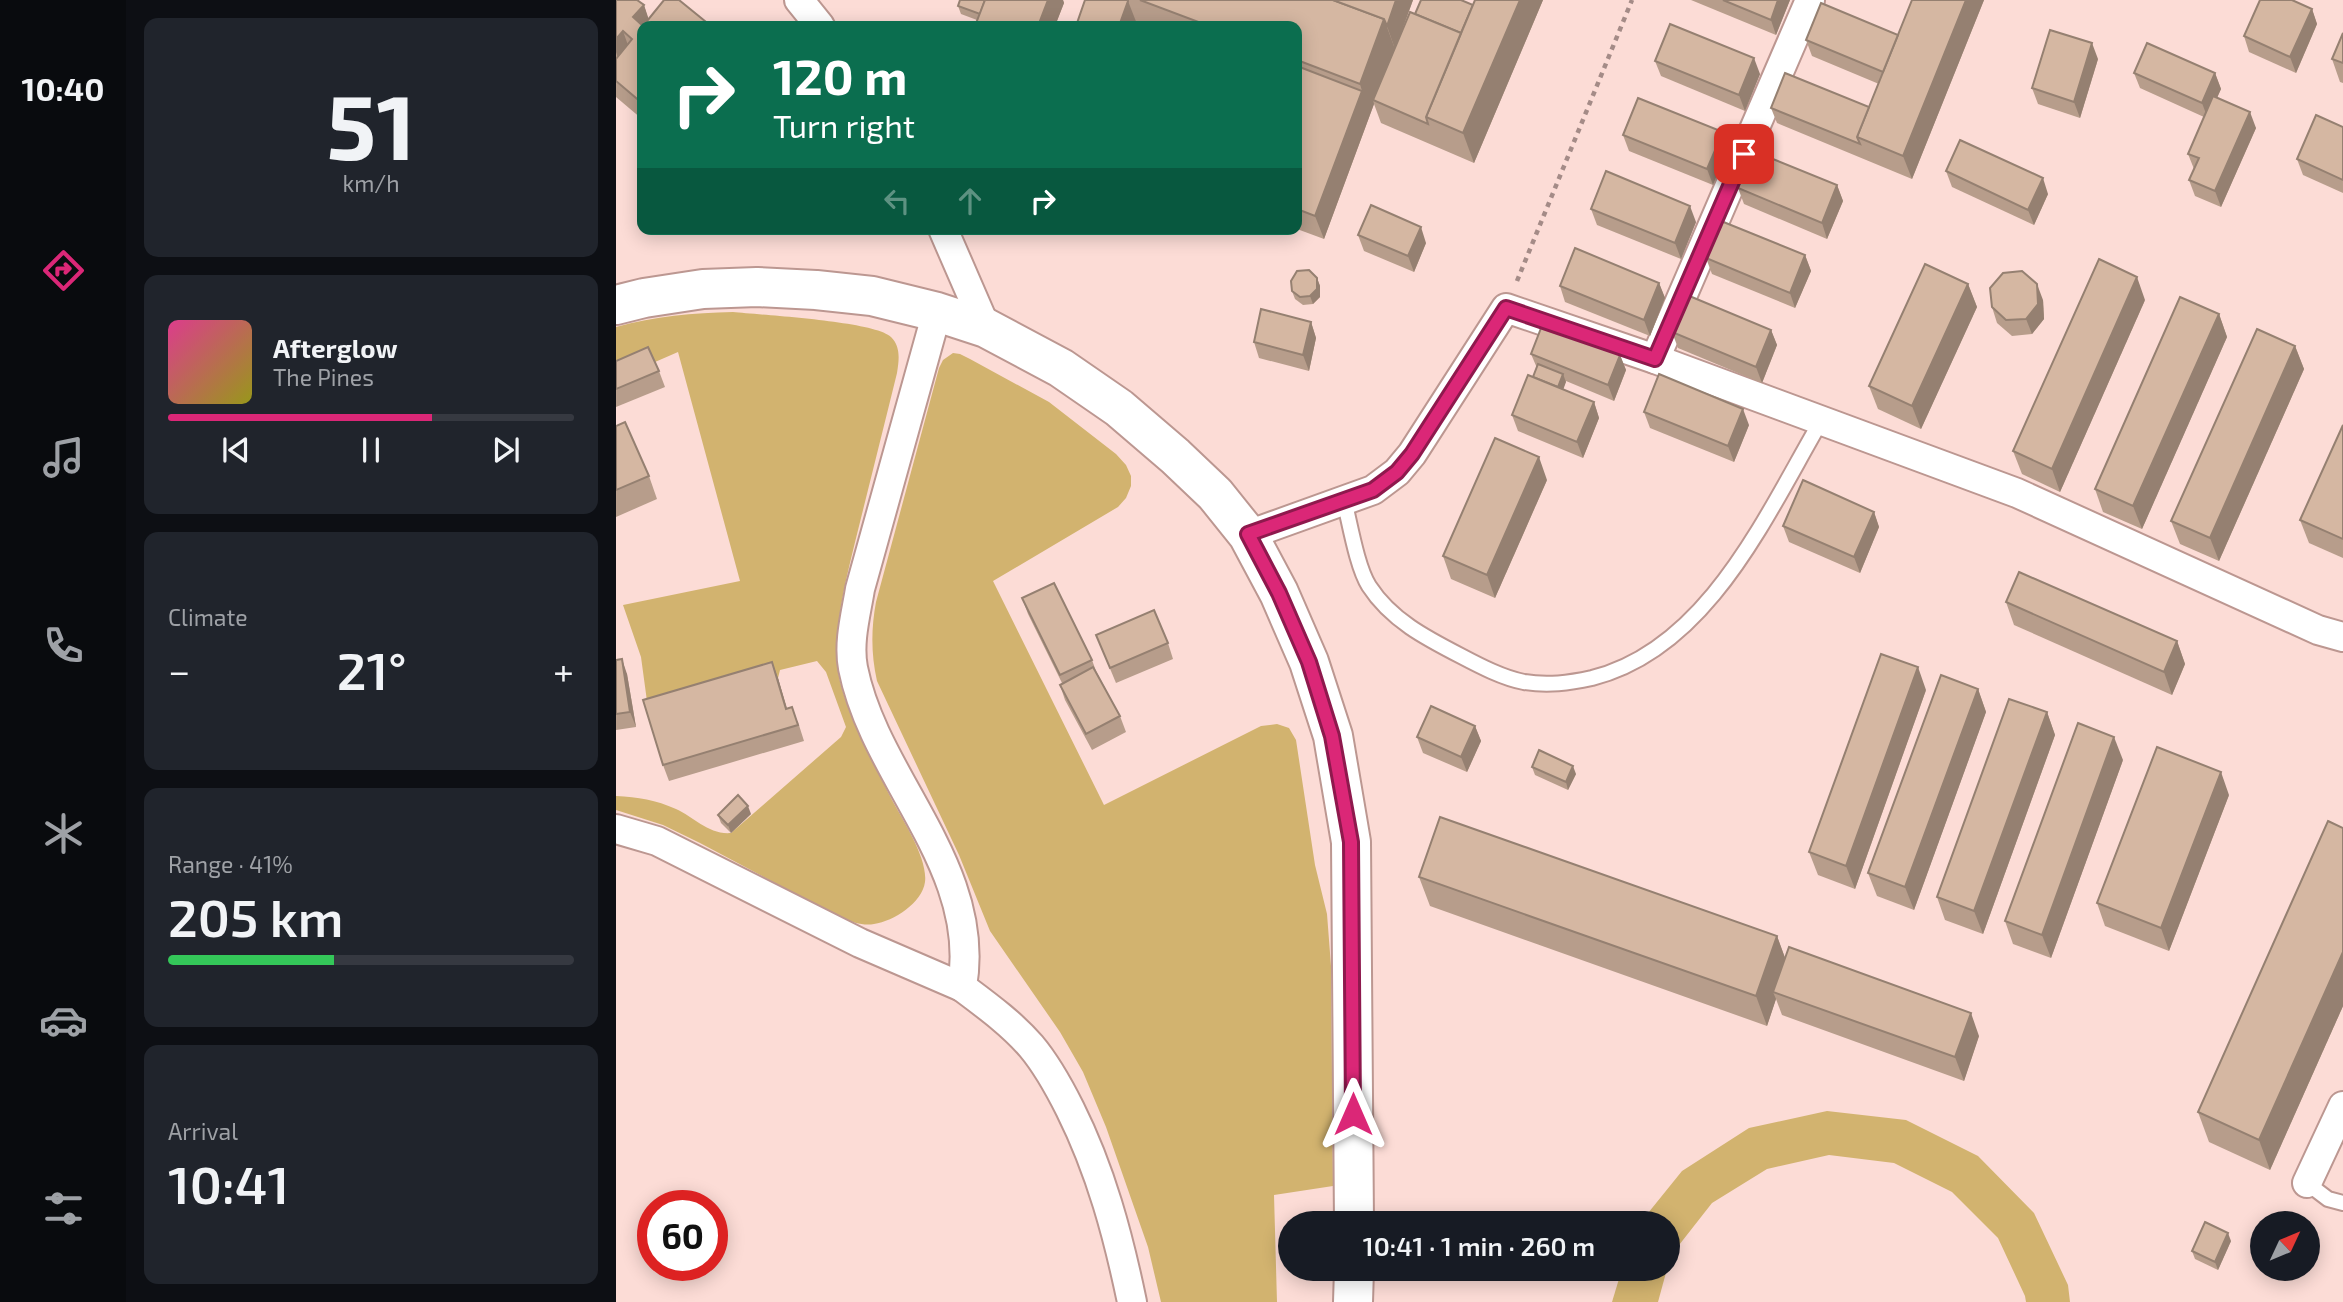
<!DOCTYPE html>
<meta charset="utf-8">
<style>
body{margin:0;font-family:"Exo 2",sans-serif;background:#20242c;color:#f1f3f6;height:100vh;display:flex;flex-direction:column;font-size:26px;white-space:nowrap}
*{box-sizing:border-box;margin:0}
p{font-size:23px;color:#9ea1a6}
.icon{flex:none;width:38px;height:38px;fill:none;stroke:currentColor;stroke-width:2;stroke-linecap:round;stroke-linejoin:round}
.map{position:relative;flex:1;overflow:hidden}
.details{display:flex;flex-direction:column;gap:18px;padding:18px;background:#0d0f14;width:490px}
.details>*{flex:none}
.banner{position:absolute;left:21px;top:21px;width:665px;height:214px;border-radius:14px;box-shadow:0 4px 18px #0003;background:#0b6e4f;color:#fff;overflow:hidden}
.needle{width:46px;rotate:46deg}
.buttons{position:absolute;left:1634px;top:1211px;display:grid;gap:14px}
.buttons a{display:grid;place-items:center;width:70px;height:70px;border-radius:50%;background:#171b24;box-shadow:0 4px 18px #0003;font-size:35px}
.speed{position:absolute;left:21px;top:1190px;display:flex;gap:14px;font-size:35px;font-weight:700;text-align:center}
.speed>*{display:grid;place-content:center;width:91px;height:91px;border-radius:50%;background:#171b24;box-shadow:0 4px 18px #0003;line-height:1}
.speed .limit{border:10px solid #d22;background:#fff;color:#111}
.pin{position:absolute;display:grid;place-items:center;width:60px;height:60px;color:#fff;margin:-30px;border-radius:14px;box-shadow:0 4px 10px #0006}
.me{position:absolute;width:77px;margin:-38px;rotate:0deg;stroke-linejoin:round;filter:drop-shadow(0 0 5px #0008)}
.turn{display:flex;align-items:center;gap:24px;height:147px;padding:0 21px;font-size:32px}
.turn .icon{width:91px;height:91px;stroke-width:2.5}
.turn b{display:block;font-size:49px;line-height:60px}
.lanes{display:flex;align-items:center;height:66px;padding:0 21px;background:#0003;justify-content:center;gap:35px;direction:ltr}
.lanes .off{opacity:.35}
.big{font-size:52px;font-weight:600;line-height:1.1}
.details .widget{flex:1;display:flex;flex-direction:column;justify-content:center;gap:10px;min-width:0;padding:0 24px;border-radius:14px;background:#20242c}
.details .dial{align-items:center;gap:0}
.dial b{font-size:91px;line-height:1}
.song{display:flex;align-items:center;gap:21px}
.cover{width:84px;height:84px;border-radius:10px;background:linear-gradient(135deg,hsl(330 70% 55%),hsl(60 70% 35%))}
.played{height:7px;border-radius:4px;background:linear-gradient(90deg,#db2777 65%,#363941 65%)}
.keys{display:flex;justify-content:space-around;direction:ltr}
.heat{display:flex;justify-content:space-between;align-items:center;font-size:38px;direction:ltr}
.charge{height:10px;border-radius:5px;background:linear-gradient(90deg,#34c759 41%,#363941 0)}
.trip{position:absolute;left:662px;top:1211px;width:402px;height:70px;border-radius:35px;background:#171b24;box-shadow:0 4px 18px #0003;font-weight:600;line-height:70px;text-align:center}
main{display:flex;flex:1;min-height:0}
.tab-bar{display:flex;flex-direction:column;width:126px;justify-content:space-around;align-items:center;background:#090b0e;color:#9ea1a6}
.tab-bar .icon{width:49px;height:49px}
.tab-bar .current{color:#db2777}
.tab-bar b{font-size:32px;color:#f1f3f6}
.map>svg:first-child{display:block}
</style>
<main>
<nav class="tab-bar">
<b>10:40</b>
<svg class="icon current" aria-label="directions" viewBox="0 0 24 24"><path d="M12 3l9 9-9 9-9-9zM9 14v-3h6M13 9l2 2-2 2"/></svg>
<svg class="icon" aria-label="music" viewBox="0 0 24 24"><path d="M9 18V5l10-2v13"/><circle cx="6" cy="18" r="3"/><circle cx="16" cy="16" r="3"/></svg>
<svg class="icon" aria-label="phone" viewBox="0 0 24 24"><path d="M5 4h4l2 5-3 2q2 4 5 5l2-3 5 2v4C11 20 4 13 5 4z"/></svg>
<svg class="icon" aria-label="climate" viewBox="0 0 24 24"><path d="M12 3v18M4 7l16 10M4 17L20 7"/></svg>
<svg class="icon" aria-label="car" viewBox="0 0 24 24"><path d="M5 17H2v-5l4-1 3-4h7l3 4 3 1v5h-3M9 17h6M6 11h13"/><circle cx="7" cy="17" r="2"/><circle cx="17" cy="17" r="2"/></svg>
<svg class="icon" aria-label="filters" viewBox="0 0 24 24"><path d="M4 7h16M4 17h16"/><circle cx="9" cy="7" r="2"/><circle cx="15" cy="17" r="2"/></svg>
</nav>
<section class="details">
<div class="widget dial"><b>51</b><p>km/h</p></div>
<div class="widget">
<div class="song"><i class="cover"></i><div><b>Afterglow</b><p>The Pines</p></div></div>
<div class="played"></div>
<div class="keys"><svg class="icon" aria-label="previous" viewBox="0 0 24 24"><path d="M18 5L8 12l10 7zM5 5v14"/></svg><svg class="icon" aria-label="pause" viewBox="0 0 24 24"><path d="M8 5v14M16 5v14"/></svg><svg class="icon" aria-label="next" viewBox="0 0 24 24"><path d="M6 5l10 7-10 7zM19 5v14"/></svg></div>
</div>
<div class="widget"><p>Climate</p>
<div class="heat"><a>−</a><b class="big">21°</b><a>+</a></div>
</div>
<div class="widget"><p>Range · 41%</p><b class="big">205 km</b><div class="charge"></div></div>
<div class="widget"><p>Arrival</p><b class="big">10:41</b></div>
</section>
<div class="map">
<svg width="1727" height="1302" viewBox="0 0 1727 1302">
<rect width="100%" height="100%" fill="#fcdcd6"/>
<!-- green -->
<g fill="#d2b36f">
<path d="M117,312c28,3 142,9 158,25 10,10 8,23 6,36 -12,49 -24,97 -36,145 -11,46 -32,118 -21,163 8,35 35,85 51,117 11,21 37,60 34,84 -3,21 -31,39 -51,42 -11,2 -21,-2 -31,-5l-143,-76 -37,-18 -47,-15v-14c22,1 40,4 60,13 18,8 33,26 55,24l110,-96 5,-10 -20,-55 -9,-11 -37,9 -2,8 -129,38 -8,-59 -18,-52 117,-24 -62,-229 -62,27v-52c39,-11 77,-14 117,-15z"/>
<path d="M337,353l7,1 10,5 79,43 67,52 10,11 5,11v10l-5,12 -8,9 -125,74 111,224 157,-79 16,-2 12,4 7,12 19,125 12,49 4,52 2,220 -59,9 3,107h-116l-13,-55 -42,-120 -23,-55 -23,-40 -70,-101 -31,-76 -82,-174c-6,-27 -6,-52 -1,-79l63,-234 4,-8z"/>
<path d="M1211,1111l79,9 72,36 56,57 34,72 2,17h-44l-1,-6 -27,-58 -46,-46 -58,-29 -65,-8 -62,14 -55,34 -40,51 -4,13v-44h-28l42,-52 67,-43z"/>
<path d="M1006,1269h45l-9,33h-46z"/>
</g>
<g fill="none" stroke-linecap="round" stroke-linejoin="round">
<!-- service casing -->
<g stroke="#bc9791" stroke-width="18">
<g id="service">
<path d="M728,500c6,24 13,67 25,86 22,34 57,52 92,70 19,10 42,22 63,26 24,4 45,1 68,-4 116,-29 174,-163 229,-257"/>
<path d="M1691,1183l21,16 15,4"/>
</g>
</g>
<!-- minor casing -->
<g stroke="#bc9791" stroke-width="32">
<g id="minor">
<path d="M183,0l21,26"/>
<path d="M327,229l43,99"/>
<path d="M321,312l-77,277c-4,25 -12,53 -7,79 22,111 130,199 109,319 24,18 49,36 69,59 16,19 28,41 39,63 31,62 48,126 62,193"/>
<path d="M1039,359l155,-359"/>
<path d="M632,535l125,-45 24,-18 15,-18 94,-146 149,51 362,134 301,137 25,7"/>
<path d="M0,829l41,12 203,102 102,44"/>
<path d="M1691,1183l36,-77"/>
</g>
</g>
<!-- primary casing -->
<g stroke="#bc9791" stroke-width="42">
<g id="primary">
<path d="M0,305l28,-7 59,-9 54,-2 59,3 56,6 65,16 49,16 75,40 58,40 56,48 40,38 33,41 31,58 30,69 24,74 18,106 3,381"/>
<path d="M737,1302l1,-33"/>
</g>
</g>
<!-- path -->
<path stroke="#a48b87" stroke-width="4.5" stroke-dasharray="5 5" stroke-linecap="butt" d="M901,281l115,-281"/>
<!-- service -->
<use href="#service" stroke="#fff" stroke-width="14"/>
<!-- minor -->
<use href="#minor" stroke="#fff" stroke-width="28"/>
<!-- primary -->
<use href="#primary" stroke="#fff" stroke-width="38"/>
</g>
<!-- wall -->
<g fill="#b79d8b">
<path d="M0,0l28,5 4,14 -6,7v93l-26,-22z"/>
<path d="M344,0h103l1,3 -9,23h-80l2,-6 -16,-6 -3,-8z"/>
<path d="M469,0h328l-13,36 15,-22 58,-9 2,-5h68l-69,163 -93,-40 -7,-19 -50,135 -27,-10v-203h-155l-5,-2 -1,2z"/>
<path d="M1075,0h99l-14,35z"/>
<path d="M1296,0h72l-72,179 -135,-56 -6,-15 98,-1 10,-23 -67,-28 -6,-16 92,-5z"/>
<path d="M1696,9l5,15 -21,49 -47,-21 -5,-16z"/>
<path d="M1727,33v50l-3,-1 -8,-23z"/>
<path d="M1482,59l-18,59 -42,-14 -6,-16z"/>
<path d="M1039,61l105,13 -15,37 -84,-35z"/>
<path d="M1518,73h81l6,16 -4,8 39,31 -35,79 -26,-11 -6,-16 5,-11 -6,-15 16,-37 -64,-29z"/>
<path d="M1727,127v66l-40,-18 -6,-16z"/>
<path d="M1007,135l105,13 -15,37 -84,-34z"/>
<path d="M1330,171l102,23 -14,31 -82,-38z"/>
<path d="M1221,185l6,16 -16,38 -83,-35 -6,-16z"/>
<path d="M975,209l105,13 -15,37 -84,-34z"/>
<path d="M742,235l68,8 -12,29 -50,-21z"/>
<path d="M1189,255l6,16 -16,37 -83,-34 -6,-16z"/>
<path d="M701,278l3,8v11l-7,7 -10,1 -8,-6 -3,-8z"/>
<path d="M1043,283l6,15 -15,38 -85,-34 -5,-16z"/>
<path d="M1352,284l9,23 -56,122 -43,-20 -9,-23z"/>
<path d="M1427,300l1,19 -12,15 -20,2 -15,-13 -5,-16z"/>
<path d="M1529,300l-85,192 -38,-18 -9,-23z"/>
<path d="M1603,314l8,23 -85,192 -39,-17 -8,-23z"/>
<path d="M695,322l5,16 -7,33 -50,-13 -5,-16z"/>
<path d="M1155,330l6,15 -15,38 -84,-35 -6,-16z"/>
<path d="M1679,346l9,23 -85,192 -39,-17 -9,-23z"/>
<path d="M915,354l89,1 6,15 -12,31 -48,-20 -3,8 31,13 5,16 -16,40 -65,-27 -6,-16 21,-38 4,-9z"/>
<path d="M0,361l43,10 6,16 -49,20z"/>
<path d="M1028,412l105,13 -15,37 -84,-34z"/>
<path d="M1727,425v133l-34,-15 -9,-23z"/>
<path d="M0,426l33,50 8,23 -41,18z"/>
<path d="M931,480l-52,118 -44,-19 -8,-23z"/>
<path d="M1258,512l5,15 -19,46 -71,-31 -6,-16z"/>
<path d="M406,598l70,62 4,11 24,45 6,16 -34,18 -27,-50 -5,-15 2,-2 -34,-69z"/>
<path d="M1390,602l171,39 8,23 -13,31 -158,-70z"/>
<path d="M480,635l72,8 5,16 -57,24z"/>
<path d="M0,660l11,14 9,53 -20,3z"/>
<path d="M162,678l9,30 11,14 6,19 -135,40 -6,-16z"/>
<path d="M1362,689l8,23 -72,198 -37,-14 -9,-23z"/>
<path d="M1310,690l-71,199 -37,-14 -9,-23z"/>
<path d="M1431,712l8,23 -72,199 -38,-14 -8,-23z"/>
<path d="M859,726l6,15 -14,31 -44,-19 -6,-16z"/>
<path d="M1507,760l-72,198 -38,-14 -8,-23z"/>
<path d="M916,767l44,7 -8,16 -33,-15z"/>
<path d="M1613,795l-60,156 -64,-25 -8,-23z"/>
<path d="M135,814l-20,19 -10,-10 -3,-8z"/>
<path d="M1727,828v178l-73,164 -61,-28 -11,-30z"/>
<path d="M803,877l358,59 8,22 194,78 -15,45 -182,-66 -6,-16 -9,27 -337,-120z"/>
<path d="M1615,1241l-13,29 -23,-11 -3,-8z"/>
</g>
<!-- shaded-wall -->
<g fill="#958071">
<path d="M432,0h15l1,3 -9,23h-17z"/>
<path d="M780,0h17l-18,49 -8,-23z"/>
<path d="M904,0h23l-69,163 -11,-30z"/>
<path d="M1162,0h12l-14,35 -5,-15z"/>
<path d="M1350,0h18l-72,179 -9,-23z"/>
<path d="M512,1l9,23 -1,2h-17z"/>
<path d="M28,5l7,21h-9l-9,-9z"/>
<path d="M1696,9l5,15 -21,49 -6,-16z"/>
<path d="M768,19l11,30 -22,51 1,4 -50,135 -9,-23 47,-125 -2,-7z"/>
<path d="M7,31l8,23 -10,13 -5,-15v-13z"/>
<path d="M1476,43l6,16 -18,59 -6,-16z"/>
<path d="M1138,58l6,16 -15,37 -6,-16z"/>
<path d="M1599,73l6,16 -13,30 -6,-16z"/>
<path d="M1634,112l6,16 -35,79 -6,-16z"/>
<path d="M1107,132l5,16 -15,37 -6,-16z"/>
<path d="M1427,178l5,16 -14,31 -6,-15z"/>
<path d="M1221,185l6,16 -16,38 -5,-16z"/>
<path d="M1074,206l6,16 -15,37 -6,-16z"/>
<path d="M805,227l5,16 -12,29 -6,-16z"/>
<path d="M1189,255l6,16 -16,37 -5,-15z"/>
<path d="M1521,277l8,23 -85,192 -8,-23z"/>
<path d="M701,278l3,8v11l-7,7 -3,-8z"/>
<path d="M1043,283l6,15 -15,38 -6,-16z"/>
<path d="M1352,284l9,23 -56,122 -9,-23z"/>
<path d="M1421,284l6,16 1,19 -12,15 -6,-15z"/>
<path d="M1603,314l8,23 -85,192 -9,-23z"/>
<path d="M695,322l5,16 -7,33 -6,-16z"/>
<path d="M1155,330l6,15 -15,38 -6,-16z"/>
<path d="M1679,346l9,23 -85,192 -9,-23z"/>
<path d="M1004,355l6,15 -12,31 -6,-16z"/>
<path d="M947,374l3,8 -7,19 -3,-8z"/>
<path d="M978,402l5,16 -16,40 -6,-16z"/>
<path d="M1127,409l6,16 -15,37 -6,-16z"/>
<path d="M923,457l8,23 -52,118 -8,-23z"/>
<path d="M1258,512l5,15 -19,46 -6,-16z"/>
<path d="M1561,641l8,23 -13,31 -8,-23z"/>
<path d="M6,659l5,15 9,53 -6,-15z"/>
<path d="M156,662l6,16 13,46 -5,-15z"/>
<path d="M1302,667l8,23 -71,199 -9,-23z"/>
<path d="M1362,689l8,23 -72,198 -9,-23z"/>
<path d="M1431,712l8,23 -72,199 -9,-23z"/>
<path d="M859,726l6,15 -14,31 -6,-15z"/>
<path d="M1498,737l9,23 -72,198 -9,-23z"/>
<path d="M957,766l3,8 -8,16 -2,-8z"/>
<path d="M1605,772l8,23 -60,156 -8,-23z"/>
<path d="M132,806l3,8 -20,19 -3,-8z"/>
<path d="M1161,936l11,30 -15,26 3,7 -9,27 -11,-30z"/>
<path d="M1727,952v54l-73,164 -11,-30z"/>
<path d="M1355,1013l8,23 -15,45 -9,-24z"/>
<path d="M1612,1233l3,8 -13,29 -3,-8z"/>
</g>
<!-- building -->
<g fill="#d5b7a2" stroke="#958071" stroke-width="2">
<path d="M0,0h21l7,5 -11,12 10,9 21,-26h15l32,26h-69v77l-26,-22v-22l16,-20 -9,-8 -7,8z"/>
<path d="M344,0h25l-5,14 -22,-8z"/>
<path d="M369,0h63l-10,26h-63z"/>
<path d="M469,0h43v1l-9,25h-43z"/>
<path d="M524,0h193l51,19 -24,65 -63,-24v-34h-88z"/>
<path d="M717,0h63l-9,26 -3,-7z"/>
<path d="M805,0h40l12,5 -12,28 -46,-19z"/>
<path d="M859,0h45l-57,133 -37,-16z"/>
<path d="M1107,0h55l-7,20z"/>
<path d="M1296,0h54l-63,156 -46,-19z"/>
<path d="M1644,0h32l20,9 -22,48 -46,-21z"/>
<path d="M1205,3l77,32 -15,37 -77,-32z"/>
<path d="M794,12l51,21 -35,84 2,7 -55,-24z"/>
<path d="M1054,24l84,34 -15,37 -84,-34z"/>
<path d="M1434,30l42,13 -18,59 -42,-14z"/>
<path d="M1727,33v30l-11,-4z"/>
<path d="M1531,43l68,30 -13,30 -68,-30z"/>
<path d="M681,66l65,25 -47,125 -18,-7z"/>
<path d="M1169,73l84,34 -12,30 3,7 -89,-36z"/>
<path d="M1597,96l37,16 -35,79 -26,-11 10,-22 -11,-4z"/>
<path d="M1022,98l85,34 -16,37 -84,-34z"/>
<path d="M1700,115l27,12v53l-46,-21z"/>
<path d="M1344,140l83,38 -15,32 -82,-39z"/>
<path d="M1137,151l84,34 -15,38 -84,-35z"/>
<path d="M990,171l84,35 -15,37 -84,-34z"/>
<path d="M755,205l50,22 -13,29 -50,-21z"/>
<path d="M1105,221l84,34 -15,38 -84,-35z"/>
<path d="M959,248l84,35 -15,37 -84,-34z"/>
<path d="M1483,259l38,18 -85,192 -39,-18z"/>
<path d="M1309,264l43,20 -56,122 -43,-20z"/>
<path d="M693,270l8,8v11l-7,7 -10,1 -8,-6 -1,-10 6,-10z"/>
<path d="M1406,271l15,13 1,20 -12,15 -20,1 -14,-13 -2,-19 13,-15z"/>
<path d="M1071,295l84,35 -15,37 -84,-35z"/>
<path d="M1564,297l39,17 -86,192 -38,-17z"/>
<path d="M645,309l50,13 -8,33 -49,-13z"/>
<path d="M927,323l77,32 -12,30 -77,-31z"/>
<path d="M1641,329l38,17 -85,192 -39,-17z"/>
<path d="M32,347l11,24 -43,18v-28z"/>
<path d="M922,364l25,10 -5,13 -25,-10z"/>
<path d="M1043,374l84,35 -15,37 -84,-34z"/>
<path d="M912,375l66,27 -17,40 -65,-27z"/>
<path d="M9,422l24,54 -33,14v-64z"/>
<path d="M1727,425v114l-43,-19z"/>
<path d="M879,438l44,19 -52,118 -44,-19z"/>
<path d="M1187,480l71,32 -20,45 -71,-31z"/>
<path d="M1403,572l158,69 -13,31 -158,-70z"/>
<path d="M438,583l38,77 -32,15 -38,-77z"/>
<path d="M538,610l14,33 -58,25 -14,-33z"/>
<path d="M1265,654l37,13 -72,199 -37,-14z"/>
<path d="M6,659l8,53 -14,2v-54z"/>
<path d="M156,662l14,47 6,-2 6,18 -135,40 -20,-65z"/>
<path d="M477,667l27,49 -34,18 -26,-49z"/>
<path d="M1325,675l37,14 -73,198 -37,-14z"/>
<path d="M1393,699l38,13 -73,199 -37,-14z"/>
<path d="M815,706l44,20 -14,31 -44,-20z"/>
<path d="M1462,723l36,14 -72,198 -37,-14z"/>
<path d="M1541,747l64,25 -60,156 -64,-25z"/>
<path d="M923,750l34,16 -7,16 -34,-15z"/>
<path d="M122,795l10,11 -20,19 -10,-10z"/>
<path d="M824,817l337,119 -21,60 -337,-119z"/>
<path d="M1712,821l15,7v124l-84,188 -61,-28z"/>
<path d="M1173,947l182,66 -16,44 -182,-65z"/>
<path d="M1589,1222l23,11 -13,29 -23,-11z"/>
</g>
<g fill="none" stroke-linecap="round" stroke-linejoin="round">
<!-- route casing -->
<g stroke="#8e194d" stroke-width="18">
<path id="route" d="M737,1114l-2,-272 -19,-106 -23,-74 -30,-69 -31,-59 125,-44 24,-18 15,-18 94,-146 149,51 89,-205"/>
</g>
<!-- route -->
<use href="#route" stroke="#db2777" stroke-width="12"/>
</g>
</svg>
<div class="buttons">
<a><svg class="needle" viewBox="-14 -14 28 28"><path d="M0-13l5 13h-10z" fill="#e53935"/><path d="M0 13l5-13h-10z" fill="#9ea1a6"/></svg></a>
</div>
<div class="speed"><div class="limit">60</div></div>
<div class="pin" style="left:1128px;top:154px;background:#d93025"><svg class="icon" aria-label="arrive" viewBox="0 0 24 24"><path d="M6 21V4h12l-3 4 3 4H6"/></svg></div>
<svg class="me" style="left:737px;top:1114px" viewBox="-20 -20 40 40"><path d="M0-17L14 15 0 8-14 15z" fill="#db2777" stroke="#fff" stroke-width="4"/></svg>
<div class="trip">10:41 · 1 min · 260 m</div>
<div class="banner">
<div class="turn"><svg class="icon" aria-label="right" viewBox="0 0 24 24"><path d="M7 20v-9h11M14 6l5 5-5 5"/></svg><div><b>120 m</b>Turn right</div></div>
<div class="lanes"><svg class="icon off" aria-label="left" viewBox="0 0 24 24"><path d="M17 20v-9H6M10 6l-5 5 5 5"/></svg><svg class="icon off" aria-label="ahead" viewBox="0 0 24 24"><path d="M12 20V5M6 11l6-6 6 6"/></svg><svg class="icon" aria-label="right" viewBox="0 0 24 24"><path d="M7 20v-9h11M14 6l5 5-5 5"/></svg></div>
</div>
</div>
</main>
